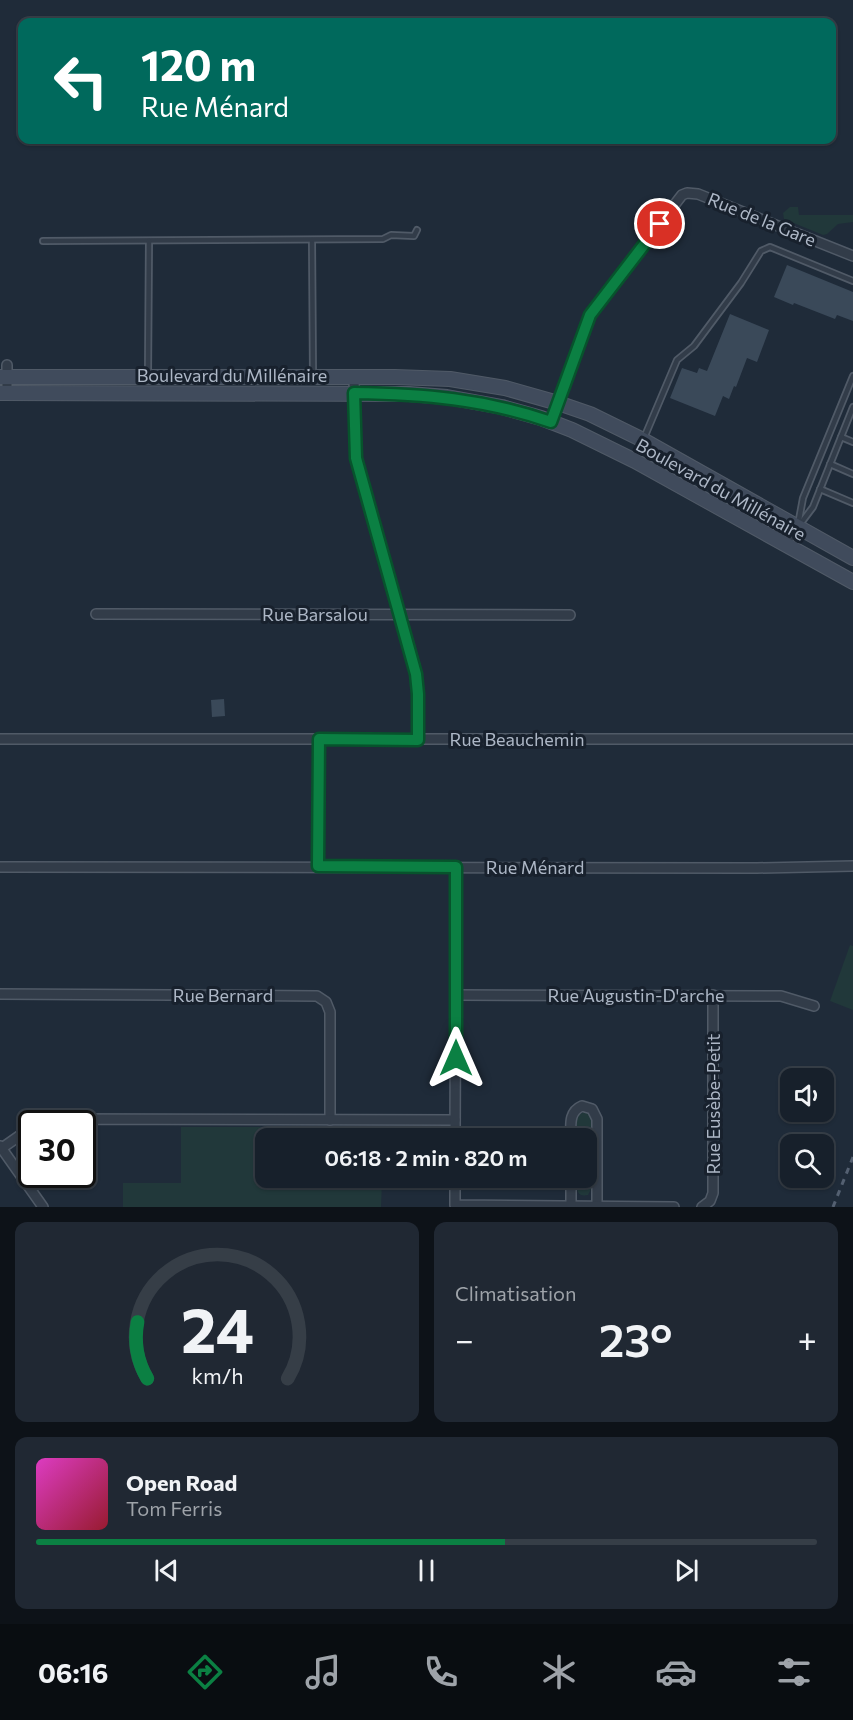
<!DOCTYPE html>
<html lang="fr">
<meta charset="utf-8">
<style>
body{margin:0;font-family:Commissioner,sans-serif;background:#202833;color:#f1f3f6;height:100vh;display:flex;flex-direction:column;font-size:22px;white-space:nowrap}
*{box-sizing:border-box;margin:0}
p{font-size:20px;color:#9ea3a9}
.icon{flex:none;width:33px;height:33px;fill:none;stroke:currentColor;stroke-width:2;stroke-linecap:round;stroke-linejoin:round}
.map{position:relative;height:1207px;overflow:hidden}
.details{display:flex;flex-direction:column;gap:15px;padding:15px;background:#0d1218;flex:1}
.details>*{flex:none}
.banner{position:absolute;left:18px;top:18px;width:818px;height:126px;border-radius:12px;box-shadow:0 2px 4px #0004,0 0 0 2px #363e47;background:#00695c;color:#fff;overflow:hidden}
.fabs{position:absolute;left:780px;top:1068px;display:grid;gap:12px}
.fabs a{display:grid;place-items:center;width:54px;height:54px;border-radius:12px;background:#17202b;box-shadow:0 2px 4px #0004,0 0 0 2px #363e47;font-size:30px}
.speed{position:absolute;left:18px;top:1110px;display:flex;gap:12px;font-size:30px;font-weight:700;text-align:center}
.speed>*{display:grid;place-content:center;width:78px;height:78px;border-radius:50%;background:#17202b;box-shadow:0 2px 4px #0004,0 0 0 2px #363e47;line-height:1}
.speed .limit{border:3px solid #111;border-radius:9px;background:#fff;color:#111}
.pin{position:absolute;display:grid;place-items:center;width:51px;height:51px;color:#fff;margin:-26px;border:3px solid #fff;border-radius:50%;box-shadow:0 2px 6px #0007}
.me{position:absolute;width:66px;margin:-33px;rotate:0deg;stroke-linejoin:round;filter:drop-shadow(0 0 4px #0008)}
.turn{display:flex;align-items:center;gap:21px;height:126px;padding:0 24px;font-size:27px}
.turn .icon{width:78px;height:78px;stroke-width:2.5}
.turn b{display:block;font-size:42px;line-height:51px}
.big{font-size:45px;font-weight:600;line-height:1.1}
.details .tile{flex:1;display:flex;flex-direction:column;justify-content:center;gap:9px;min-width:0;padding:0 21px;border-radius:12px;background:#202833}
.details .dial{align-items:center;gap:0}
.dial svg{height:156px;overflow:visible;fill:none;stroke:#363e47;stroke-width:7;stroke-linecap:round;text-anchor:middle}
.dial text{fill:#f1f3f6;stroke:none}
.song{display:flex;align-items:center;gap:18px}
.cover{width:72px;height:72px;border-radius:9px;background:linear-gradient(135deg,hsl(310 70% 55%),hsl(350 70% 35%))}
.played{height:6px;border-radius:3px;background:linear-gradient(90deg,#0b8043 60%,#363e47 60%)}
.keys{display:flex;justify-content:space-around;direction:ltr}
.heat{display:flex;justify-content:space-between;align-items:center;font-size:33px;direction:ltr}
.details .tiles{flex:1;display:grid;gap:15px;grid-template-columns:1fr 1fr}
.tile:last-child{grid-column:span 2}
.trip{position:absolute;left:255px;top:1128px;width:342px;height:60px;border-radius:12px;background:#17202b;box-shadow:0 2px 4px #0004,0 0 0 2px #363e47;font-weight:600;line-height:60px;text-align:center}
.tab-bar{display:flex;height:96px;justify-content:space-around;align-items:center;background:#090d11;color:#9ea3a9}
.tab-bar .icon{width:42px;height:42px}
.tab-bar .on{color:#0b8043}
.tab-bar b{font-size:27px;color:#f1f3f6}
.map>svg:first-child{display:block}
</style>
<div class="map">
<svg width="853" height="1207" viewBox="0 0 853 1207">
<rect width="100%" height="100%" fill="#1f2b39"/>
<!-- green -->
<g fill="#21383a">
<path d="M790,207h8l1,8h54v7l-15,2 -11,10 -4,1 -39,-16 -1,-6z"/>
<path d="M850,945l3,1v64l-23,-9z"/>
<path d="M584,1112l6,3 1,4v70l-3,6c-13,3 -11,-9 -11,-17h9v-40h-9v-19l2,-4z"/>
<path d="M181,1127h102v11h-17v40h18v5l98,-1 -1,25h-258v-24h58z"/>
</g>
<!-- building -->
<g fill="#3a4959">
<path d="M787,265l66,27v29l-16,-6 -2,4 -41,-16 -1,2 -19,-8z"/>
<path d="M730,314l39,16 -12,32 -10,-4 -11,29 -2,-1 -5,13 -6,-3 -8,20 -45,-18 12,-30 15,5 2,-5 8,3z"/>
<path d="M224,699l1,17 -13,1 -1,-17z"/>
</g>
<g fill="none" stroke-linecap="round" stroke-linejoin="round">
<!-- lane casing -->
<g stroke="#505a67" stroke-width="8">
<g id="lane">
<path d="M312,240l1,134"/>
<path d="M43,241l340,-2 8,-4 23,1 3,-6"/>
<path d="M148,374l1,-133"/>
<path d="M841,437l12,5"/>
<path d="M644,438l33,-78 17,-14 47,-63 20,-32 9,-4 83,34"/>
<path d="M830,464l23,10"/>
<path d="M820,489l33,14"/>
<path d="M798,525l5,-27 50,-122"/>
<path d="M787,545l11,-18 15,-20 40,-100"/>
</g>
</g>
<!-- street casing -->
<g stroke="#505a67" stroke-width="12">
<g id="street">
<path d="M7,365v28"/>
<path d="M354,377l1,63 1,18 59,209 3,27v45"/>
<path d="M551,422l39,-107 92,-120 5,-2 11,1 155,62"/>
<path d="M96,614l474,1"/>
<path d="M0,739h853"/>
<path d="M318,866l1,-127"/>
<path d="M0,867l757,1 96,-2"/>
<path d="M0,994l317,2 9,6 4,10v108"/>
<path d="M456,995l325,1 33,10"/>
<path d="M38,1124l11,-4 10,-1 396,1"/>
<path d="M455,1138l1,-271"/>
<path d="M571,1138c0,-12 -3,-26 11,-32l10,3 5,10v86"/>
<path d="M0,1146l43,61"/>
<path d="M2,1148l30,-21"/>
<path d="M455,1178v27l219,2"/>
<path d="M571,1205v-27"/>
<path d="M702,1207l8,-6 3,-8v-198"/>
</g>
</g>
<!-- secondary casing -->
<g stroke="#505a67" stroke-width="16">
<g id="secondary">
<path d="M0,377h395l55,2 55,9 53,15 32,11 53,26 210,118"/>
<path d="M0,393l409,1 38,3 55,10 39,11 31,12 63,31 218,121"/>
</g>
</g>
<!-- lane -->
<use href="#lane" stroke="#323c49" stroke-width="4.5"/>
<!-- street -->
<use href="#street" stroke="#323c49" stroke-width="9"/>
<!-- secondary -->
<use href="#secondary" stroke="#404b5c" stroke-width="14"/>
<!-- rail -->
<path stroke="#546071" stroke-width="3" stroke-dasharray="6 6" stroke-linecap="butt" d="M833,1207l20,-50"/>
</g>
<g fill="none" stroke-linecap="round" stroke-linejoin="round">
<!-- route casing -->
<g stroke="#07532c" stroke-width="15">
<path id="route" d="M456,1058v-191l-138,-1 1,-127 99,1v-46l-2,-20 -60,-216 -2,-65c69,1 131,6 197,29l39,-107 70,-91"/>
</g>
<!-- route -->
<use href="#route" stroke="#0b8043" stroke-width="10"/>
</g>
<g text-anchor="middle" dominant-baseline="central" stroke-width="6" stroke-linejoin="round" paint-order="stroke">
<!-- street labels -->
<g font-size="18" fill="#adb7c6" stroke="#18212d">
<text transform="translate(762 219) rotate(22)">Rue de la Gare</text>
<text x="232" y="375">Boulevard du Millénaire</text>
<text transform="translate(721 489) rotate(29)">Boulevard du Millénaire</text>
<text x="315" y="614">Rue Barsalou</text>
<text x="517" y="739">Rue Beauchemin</text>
<text x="535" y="867">Rue Ménard</text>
<text x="223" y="995">Rue Bernard</text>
<text x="636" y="995">Rue Augustin-D'arche</text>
<text transform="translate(713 1104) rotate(-90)">Rue Eusèbe-Petit</text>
</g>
</g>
</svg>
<div class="fabs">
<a><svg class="icon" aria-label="sound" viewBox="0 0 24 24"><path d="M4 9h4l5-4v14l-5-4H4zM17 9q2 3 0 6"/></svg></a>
<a><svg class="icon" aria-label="search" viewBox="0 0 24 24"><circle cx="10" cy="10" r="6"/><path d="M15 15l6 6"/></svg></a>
</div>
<div class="speed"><div class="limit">30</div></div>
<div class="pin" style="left:660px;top:224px;background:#d93025"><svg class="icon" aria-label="arrive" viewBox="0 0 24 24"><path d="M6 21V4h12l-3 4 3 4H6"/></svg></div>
<svg class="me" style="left:456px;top:1058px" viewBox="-20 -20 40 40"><path d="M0-17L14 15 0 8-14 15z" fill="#0b8043" stroke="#fff" stroke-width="4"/></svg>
<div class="trip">06:18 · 2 min · 820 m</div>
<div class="banner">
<div class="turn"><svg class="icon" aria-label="left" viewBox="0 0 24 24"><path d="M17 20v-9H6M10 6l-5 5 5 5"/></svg><div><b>120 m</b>Rue Ménard</div></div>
</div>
</div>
<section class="details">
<div class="tiles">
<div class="tile dial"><svg viewBox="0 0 100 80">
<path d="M14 69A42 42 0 1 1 86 69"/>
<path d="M14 69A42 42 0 0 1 9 40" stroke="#0b8043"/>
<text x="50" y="56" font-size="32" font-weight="700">24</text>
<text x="50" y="72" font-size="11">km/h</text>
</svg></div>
<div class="tile"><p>Climatisation</p>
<div class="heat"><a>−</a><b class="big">23°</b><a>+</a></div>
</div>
<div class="tile">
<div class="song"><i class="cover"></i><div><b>Open Road</b><p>Tom Ferris</p></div></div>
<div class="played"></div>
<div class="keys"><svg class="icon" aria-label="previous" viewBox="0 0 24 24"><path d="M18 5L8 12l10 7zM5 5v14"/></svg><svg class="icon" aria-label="pause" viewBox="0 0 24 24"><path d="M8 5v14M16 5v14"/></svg><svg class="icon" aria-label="next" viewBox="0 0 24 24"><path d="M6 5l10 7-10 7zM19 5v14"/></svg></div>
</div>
</div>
</section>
<nav class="tab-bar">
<b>06:16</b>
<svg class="icon on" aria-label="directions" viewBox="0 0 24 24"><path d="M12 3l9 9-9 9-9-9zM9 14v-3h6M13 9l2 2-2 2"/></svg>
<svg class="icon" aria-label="music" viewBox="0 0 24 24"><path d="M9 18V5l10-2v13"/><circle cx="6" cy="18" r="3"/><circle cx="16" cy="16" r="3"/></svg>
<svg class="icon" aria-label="phone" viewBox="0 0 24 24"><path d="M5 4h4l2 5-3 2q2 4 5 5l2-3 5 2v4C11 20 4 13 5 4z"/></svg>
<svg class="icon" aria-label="climate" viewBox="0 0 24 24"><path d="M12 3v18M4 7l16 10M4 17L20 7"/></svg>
<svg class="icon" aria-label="car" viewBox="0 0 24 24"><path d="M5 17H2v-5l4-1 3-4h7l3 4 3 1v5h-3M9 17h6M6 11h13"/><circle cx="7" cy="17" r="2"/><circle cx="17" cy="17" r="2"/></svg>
<svg class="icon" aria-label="filters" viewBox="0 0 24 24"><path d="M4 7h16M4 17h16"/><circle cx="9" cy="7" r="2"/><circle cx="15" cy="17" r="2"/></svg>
</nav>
